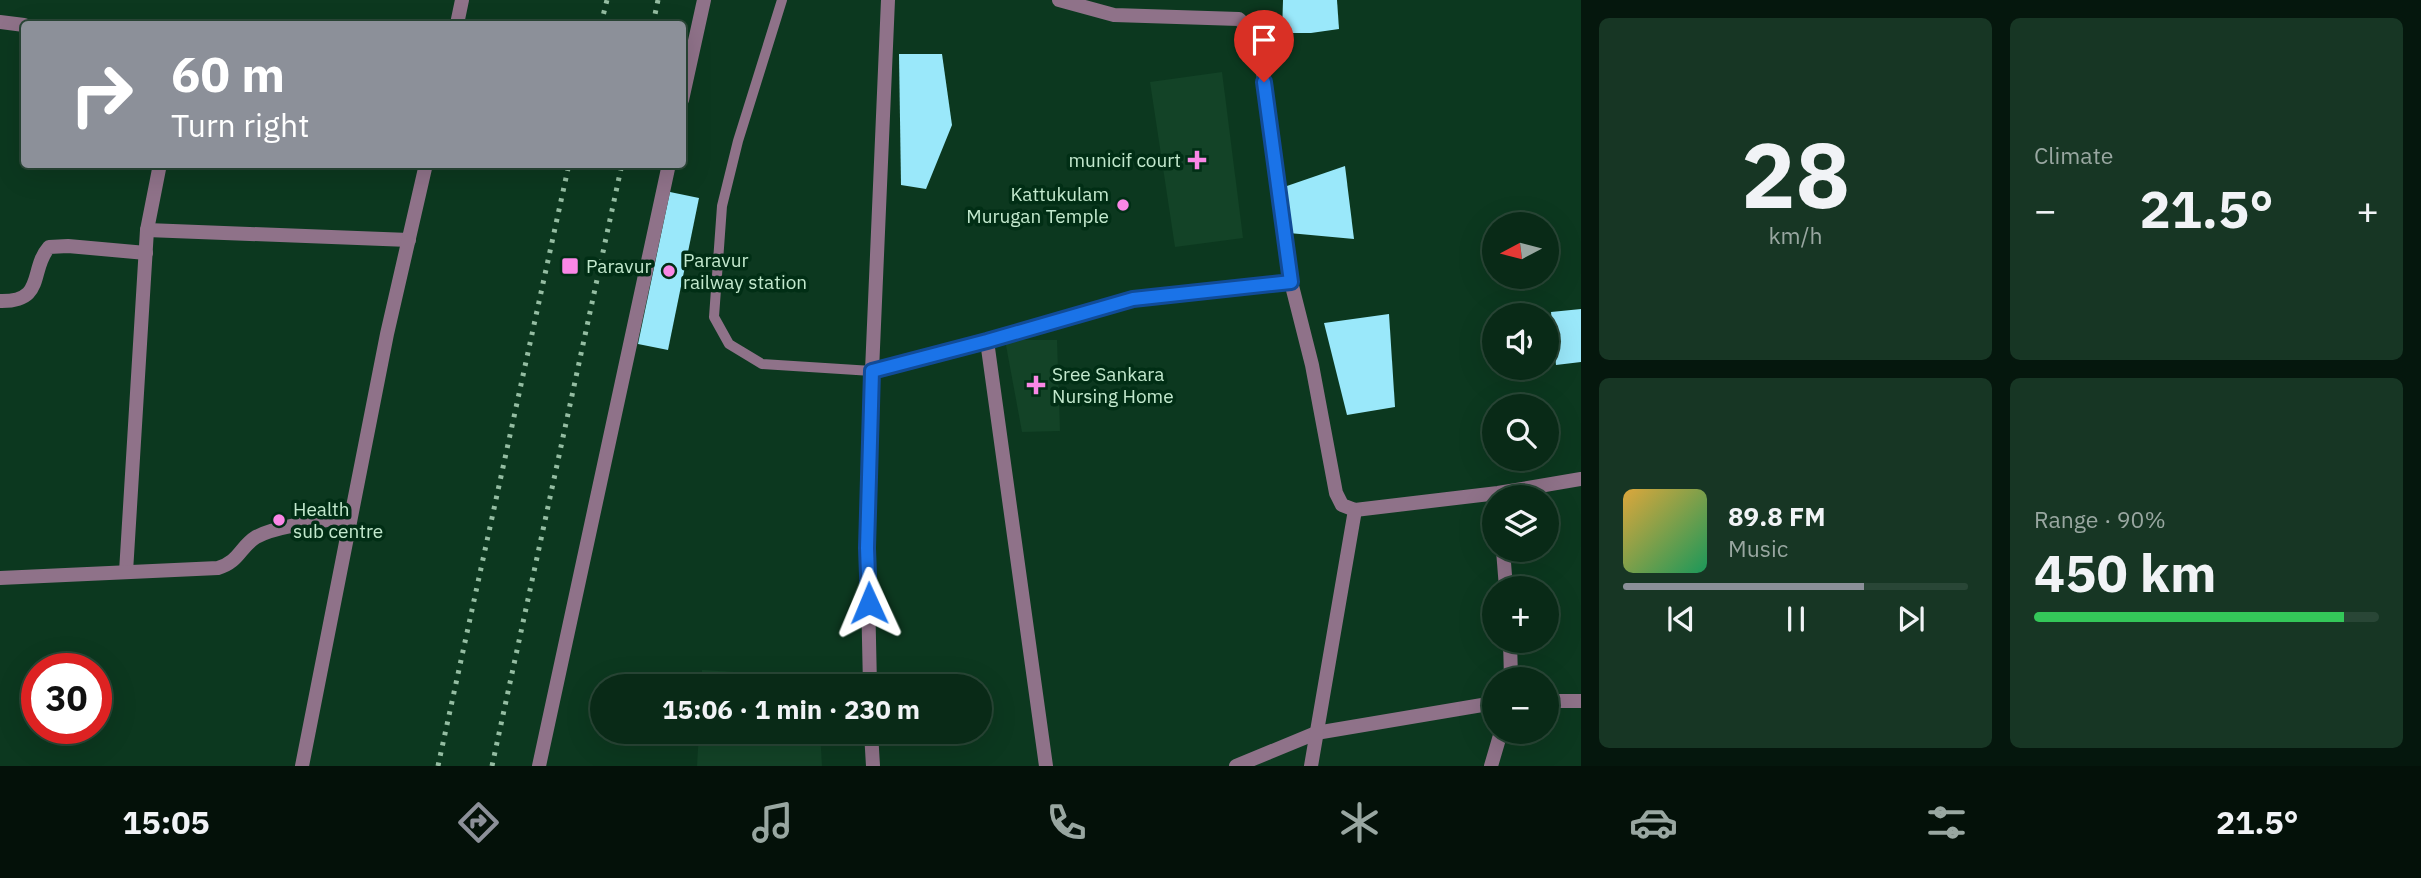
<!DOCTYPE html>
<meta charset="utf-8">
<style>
body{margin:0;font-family:"IBM Plex Sans",sans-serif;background:#173624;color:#f1f3f6;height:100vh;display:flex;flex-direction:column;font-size:26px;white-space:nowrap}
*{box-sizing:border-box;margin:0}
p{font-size:23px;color:#99a7a1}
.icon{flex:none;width:38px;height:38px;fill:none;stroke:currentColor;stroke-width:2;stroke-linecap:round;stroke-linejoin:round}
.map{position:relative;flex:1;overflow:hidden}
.panel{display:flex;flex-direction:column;gap:18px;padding:18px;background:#05170d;width:840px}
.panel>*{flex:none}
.hud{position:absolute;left:21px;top:21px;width:665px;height:147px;border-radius:7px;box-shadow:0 7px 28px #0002,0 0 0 2px #294636;background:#8c9099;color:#fff;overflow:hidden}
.needle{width:46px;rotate:263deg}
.buttons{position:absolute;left:1482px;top:212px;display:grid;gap:14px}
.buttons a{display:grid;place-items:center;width:77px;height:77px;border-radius:50%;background:#092a17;box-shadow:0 7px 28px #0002,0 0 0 2px #294636;font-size:35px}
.speed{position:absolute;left:21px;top:653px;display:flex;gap:14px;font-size:35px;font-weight:700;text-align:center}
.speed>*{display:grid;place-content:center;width:91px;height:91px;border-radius:50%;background:#092a17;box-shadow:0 7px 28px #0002,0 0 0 2px #294636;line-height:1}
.speed .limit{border:10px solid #d22;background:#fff;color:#111}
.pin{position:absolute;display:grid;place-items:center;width:60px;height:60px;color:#fff;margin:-72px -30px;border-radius:50% 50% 50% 0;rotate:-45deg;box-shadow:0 0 7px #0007}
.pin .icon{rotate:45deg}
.me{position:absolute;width:77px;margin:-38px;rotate:359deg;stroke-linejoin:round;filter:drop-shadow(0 0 5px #0008)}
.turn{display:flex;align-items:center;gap:24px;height:147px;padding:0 35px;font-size:32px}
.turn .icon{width:91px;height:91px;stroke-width:2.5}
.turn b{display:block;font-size:49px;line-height:60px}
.big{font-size:52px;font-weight:800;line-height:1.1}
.panel .card{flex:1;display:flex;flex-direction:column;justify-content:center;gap:10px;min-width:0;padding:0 24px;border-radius:10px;background:#173624}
.panel .dial{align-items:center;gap:0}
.dial b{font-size:91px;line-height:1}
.song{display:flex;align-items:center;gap:21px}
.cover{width:84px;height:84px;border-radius:10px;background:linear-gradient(135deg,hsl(40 70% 55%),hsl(150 70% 35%))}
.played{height:7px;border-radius:4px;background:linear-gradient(90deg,#8c9099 70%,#294636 70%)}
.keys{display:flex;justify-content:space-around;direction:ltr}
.heat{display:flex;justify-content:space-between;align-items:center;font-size:38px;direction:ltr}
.charge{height:10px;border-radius:5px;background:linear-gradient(90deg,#34c759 90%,#294636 0)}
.panel .tiles{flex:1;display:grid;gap:18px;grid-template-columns:repeat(2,1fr)}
.trip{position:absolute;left:590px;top:674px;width:402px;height:70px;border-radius:35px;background:#092a17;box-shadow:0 7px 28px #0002,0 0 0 2px #294636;font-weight:800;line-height:70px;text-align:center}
.dock{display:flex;height:112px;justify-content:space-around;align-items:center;background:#041109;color:#99a7a1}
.dock .icon{width:49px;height:49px}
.dock .selected{color:#8c9099}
.dock b{font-size:32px;color:#f1f3f6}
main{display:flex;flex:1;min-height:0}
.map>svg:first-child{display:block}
</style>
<main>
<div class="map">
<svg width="1581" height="766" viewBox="0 0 1581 766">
<rect width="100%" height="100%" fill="#0c381f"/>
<!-- built -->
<g fill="#134327">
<path d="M1222,72l21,166 -68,9 -25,-165z"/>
<path d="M1005,340h52l3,91 -38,1z"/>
<path d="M702,670l113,7 1,9h-115z"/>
<path d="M699,732h121l2,34h-125z"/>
</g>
<!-- building -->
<g fill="#9ae8fa">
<path d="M1283,0h54l2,29 -28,4h-29z"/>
<path d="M899,54h43l10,71 -26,64 -25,-4z"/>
<path d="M1345,166l9,73 -65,-6 -5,-46z"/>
<path d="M670,192l29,6 -31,152 -30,-6z"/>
<path d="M1581,309v53l-25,3 -5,-53z"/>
<path d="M1389,314l6,93 -48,8 -23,-92z"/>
</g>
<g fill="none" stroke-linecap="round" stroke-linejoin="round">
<!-- lane -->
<path stroke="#8f7289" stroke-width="10" d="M782,0l-44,141 -16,65 -8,111 15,27 33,20 110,7"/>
<!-- street -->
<g stroke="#8f7289" stroke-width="14">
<path d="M1059,0l55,15 125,4 15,14 7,23 30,226"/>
<path d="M0,22l24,3"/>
<path d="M457,24l5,-24"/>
<path d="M682,100l22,-100"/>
<path d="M147,230l262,10"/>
<path d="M0,301c46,1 29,-31 49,-54l19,-1 78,7"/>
<path d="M987,341l59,425"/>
<path d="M872,371l115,-30 146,-42 158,-17 21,83 24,128 6,12 13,5 143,-17 83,-14"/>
<path d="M1503,550l3,38"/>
<path d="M126,572l21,-342 13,-66"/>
<path d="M0,578l218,-10c21,-6 22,-21 38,-31 22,-12 68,-16 94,-20"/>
<path d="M1510,640l1,39"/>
<path d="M870,686l-3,-138 5,-177 16,-371"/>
<path d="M1547,701h34"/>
<path d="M871,732l2,34"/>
<path d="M302,766l85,-432 39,-170"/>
<path d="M539,766l130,-602"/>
<path d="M1236,766l80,-33 178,-30"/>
<path d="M1311,766l44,-256"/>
<path d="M1491,766l10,-34"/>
</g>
<!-- rail -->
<g stroke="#95bda2" stroke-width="5" stroke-dasharray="3.5 7" stroke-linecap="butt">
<path d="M601,24l6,-24"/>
<path d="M653,24l5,-24"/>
<path d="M438,766l131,-602"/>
<path d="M492,766l130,-602"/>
</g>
</g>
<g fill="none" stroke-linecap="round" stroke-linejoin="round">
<!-- route casing -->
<g stroke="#114b97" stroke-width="18">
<path id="route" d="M869,603l-2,-55 5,-177 115,-30 146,-42 158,-17 -27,-200"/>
</g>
<!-- route -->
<use href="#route" stroke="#1a73e8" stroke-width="12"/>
</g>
<!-- markers -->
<g fill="#fa87e6" stroke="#012e15" stroke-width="2.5">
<path d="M1193.5 149.5h7v7h7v7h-7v7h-7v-7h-7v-7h7z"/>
<circle cx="1123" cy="205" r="7"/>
<rect x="561" y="257" width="18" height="18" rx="3.5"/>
<circle cx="669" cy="271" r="7"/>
<path d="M1032.5 374.5h7v7h7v7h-7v7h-7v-7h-7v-7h7z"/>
<circle cx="279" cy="520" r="7"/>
</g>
<g text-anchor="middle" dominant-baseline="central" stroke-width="7" stroke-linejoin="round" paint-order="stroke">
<!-- poi labels -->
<g font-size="19" fill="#c3e9ce" stroke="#012e15" text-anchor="start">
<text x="1181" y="160" text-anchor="end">municif court</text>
<text x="1109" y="194" text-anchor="end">Kattukulam<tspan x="1109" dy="22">Murugan Temple</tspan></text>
<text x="683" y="260">Paravur<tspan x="683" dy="22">railway station</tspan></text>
<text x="586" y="266">Paravur</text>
<text x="1052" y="374">Sree Sankara<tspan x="1052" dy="22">Nursing Home</tspan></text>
<text x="293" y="509">Health<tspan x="293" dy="22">sub centre</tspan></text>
</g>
</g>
</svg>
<div class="buttons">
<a><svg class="needle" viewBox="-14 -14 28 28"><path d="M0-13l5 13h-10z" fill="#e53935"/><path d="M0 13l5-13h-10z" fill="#99a7a1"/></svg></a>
<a><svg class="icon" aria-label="sound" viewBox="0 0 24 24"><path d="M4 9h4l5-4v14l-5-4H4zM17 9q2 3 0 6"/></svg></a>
<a><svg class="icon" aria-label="search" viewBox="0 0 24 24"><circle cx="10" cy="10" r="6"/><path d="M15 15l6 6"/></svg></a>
<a><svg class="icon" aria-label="layers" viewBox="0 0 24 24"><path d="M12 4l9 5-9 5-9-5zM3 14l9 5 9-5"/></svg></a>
<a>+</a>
<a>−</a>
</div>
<div class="speed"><div class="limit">30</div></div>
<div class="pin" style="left:1264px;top:82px;background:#d93025"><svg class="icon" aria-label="arrive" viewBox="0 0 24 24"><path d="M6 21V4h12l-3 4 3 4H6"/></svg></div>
<svg class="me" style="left:869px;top:603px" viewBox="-20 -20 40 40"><path d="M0-17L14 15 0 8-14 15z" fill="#1a73e8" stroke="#fff" stroke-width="4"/></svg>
<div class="trip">15:06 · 1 min · 230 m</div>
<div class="hud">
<div class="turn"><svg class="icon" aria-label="right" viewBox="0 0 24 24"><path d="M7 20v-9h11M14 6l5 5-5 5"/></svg><div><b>60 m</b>Turn right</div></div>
</div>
</div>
<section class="panel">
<div class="tiles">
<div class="card dial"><b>28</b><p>km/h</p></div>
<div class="card"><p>Climate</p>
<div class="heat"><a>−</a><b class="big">21.5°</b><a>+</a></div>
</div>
<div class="card">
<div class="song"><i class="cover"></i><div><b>89.8 FM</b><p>Music</p></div></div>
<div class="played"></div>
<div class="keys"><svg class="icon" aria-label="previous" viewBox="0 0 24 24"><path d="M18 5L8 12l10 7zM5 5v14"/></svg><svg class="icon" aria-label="pause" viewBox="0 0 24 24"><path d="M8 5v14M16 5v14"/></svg><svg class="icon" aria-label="next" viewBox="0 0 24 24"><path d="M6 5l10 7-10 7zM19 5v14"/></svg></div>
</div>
<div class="card"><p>Range · 90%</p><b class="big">450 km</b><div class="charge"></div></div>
</div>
</section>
</main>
<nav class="dock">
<b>15:05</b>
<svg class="icon selected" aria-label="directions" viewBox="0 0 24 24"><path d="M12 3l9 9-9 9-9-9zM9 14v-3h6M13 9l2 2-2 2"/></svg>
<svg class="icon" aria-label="music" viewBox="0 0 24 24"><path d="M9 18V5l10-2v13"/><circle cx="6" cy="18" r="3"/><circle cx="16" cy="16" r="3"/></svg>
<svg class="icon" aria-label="phone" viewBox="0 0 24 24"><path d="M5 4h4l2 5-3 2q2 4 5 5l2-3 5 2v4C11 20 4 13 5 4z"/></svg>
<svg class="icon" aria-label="climate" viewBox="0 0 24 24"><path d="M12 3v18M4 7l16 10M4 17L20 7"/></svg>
<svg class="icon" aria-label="car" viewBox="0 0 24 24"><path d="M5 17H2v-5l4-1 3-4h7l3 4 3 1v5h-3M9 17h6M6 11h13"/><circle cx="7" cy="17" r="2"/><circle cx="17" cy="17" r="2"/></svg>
<svg class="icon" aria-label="filters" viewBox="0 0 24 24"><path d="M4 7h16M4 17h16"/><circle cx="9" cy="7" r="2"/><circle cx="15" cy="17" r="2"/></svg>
<b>21.5°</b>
</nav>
